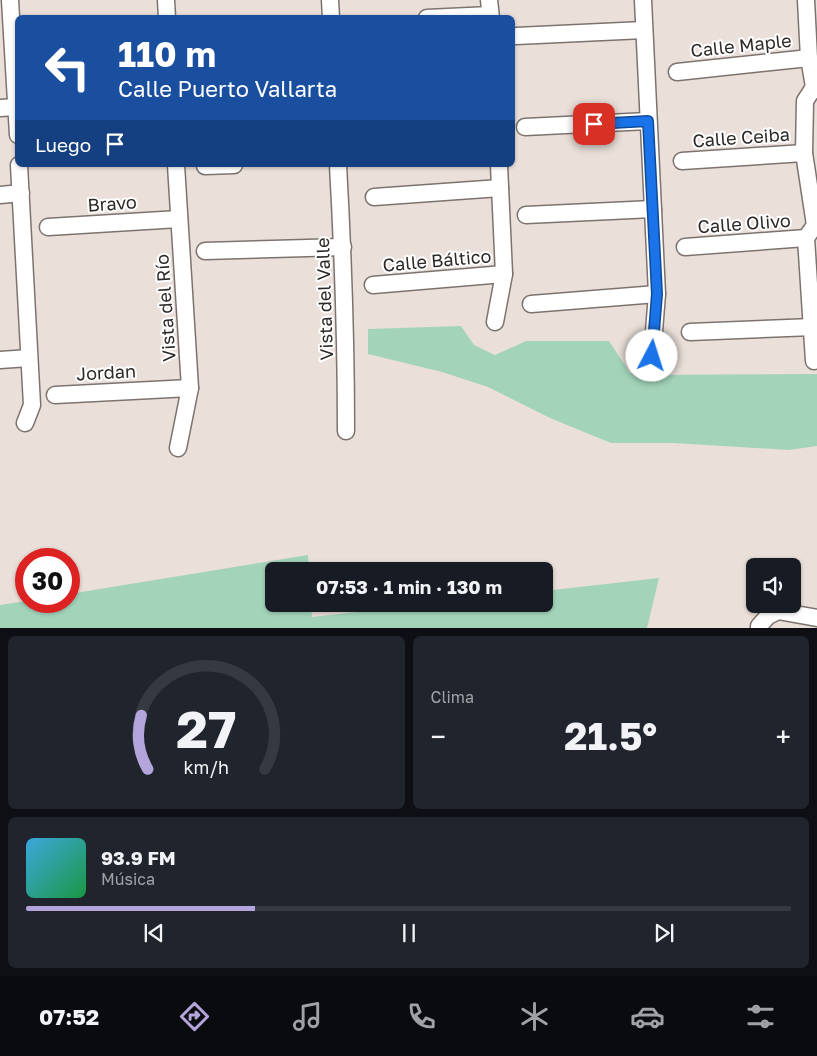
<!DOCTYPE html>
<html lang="es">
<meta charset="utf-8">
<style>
body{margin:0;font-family:"Golos Text",sans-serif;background:#20242c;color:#f1f3f6;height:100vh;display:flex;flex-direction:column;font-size:19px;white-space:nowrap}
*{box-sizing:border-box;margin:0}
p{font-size:16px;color:#9ea1a6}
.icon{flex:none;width:28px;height:28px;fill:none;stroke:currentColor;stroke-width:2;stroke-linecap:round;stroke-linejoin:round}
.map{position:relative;height:628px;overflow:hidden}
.drawer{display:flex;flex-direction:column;gap:8px;padding:8px;background:#0d0f14;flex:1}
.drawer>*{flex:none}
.hud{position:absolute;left:15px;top:15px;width:500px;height:152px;border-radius:8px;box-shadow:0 1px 4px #0004;background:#1a4fa0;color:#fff;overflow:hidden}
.controls{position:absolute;left:746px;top:558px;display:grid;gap:10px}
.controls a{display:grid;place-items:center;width:55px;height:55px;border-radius:8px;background:#171b24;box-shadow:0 1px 4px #0004;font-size:25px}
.speed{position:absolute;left:15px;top:548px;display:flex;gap:10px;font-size:25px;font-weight:700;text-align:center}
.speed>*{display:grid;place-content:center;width:65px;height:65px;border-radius:50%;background:#171b24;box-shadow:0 1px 4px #0004;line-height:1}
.speed .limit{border:8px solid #d22;background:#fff;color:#111}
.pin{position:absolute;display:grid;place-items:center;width:42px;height:42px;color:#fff;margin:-21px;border-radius:10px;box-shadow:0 2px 8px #0006}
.me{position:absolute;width:55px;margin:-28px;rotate:5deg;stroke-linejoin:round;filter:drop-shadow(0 0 4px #0008)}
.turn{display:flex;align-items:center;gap:18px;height:105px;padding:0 20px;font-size:22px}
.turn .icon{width:65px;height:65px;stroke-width:2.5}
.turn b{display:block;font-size:35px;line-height:42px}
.then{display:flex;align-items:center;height:48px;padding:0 20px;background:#0003;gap:10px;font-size:19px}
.big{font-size:38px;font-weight:700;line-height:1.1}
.drawer .tile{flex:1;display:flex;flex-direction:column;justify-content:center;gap:8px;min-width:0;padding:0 18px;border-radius:8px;background:#20242c}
.drawer .dial{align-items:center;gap:0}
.dial svg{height:130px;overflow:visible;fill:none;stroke:#363941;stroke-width:7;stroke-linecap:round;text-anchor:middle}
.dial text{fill:#f1f3f6;stroke:none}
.song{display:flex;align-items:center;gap:15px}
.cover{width:60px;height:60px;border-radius:8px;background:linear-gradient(135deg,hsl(200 70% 55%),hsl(140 70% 35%))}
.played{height:5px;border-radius:2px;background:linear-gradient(90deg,#b3a4dc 30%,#363941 30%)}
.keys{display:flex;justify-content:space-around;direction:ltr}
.heat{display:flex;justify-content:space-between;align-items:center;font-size:28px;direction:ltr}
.drawer .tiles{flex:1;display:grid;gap:8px;grid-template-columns:1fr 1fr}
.tile:last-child{grid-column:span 2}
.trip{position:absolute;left:265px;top:562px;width:288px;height:50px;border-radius:8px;background:#171b24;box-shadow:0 1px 4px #0004;font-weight:700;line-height:50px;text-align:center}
.tabs{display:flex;height:80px;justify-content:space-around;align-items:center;background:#090b0e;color:#9ea1a6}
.tabs .icon{width:35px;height:35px}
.tabs .current{color:#b3a4dc}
.tabs b{font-size:22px;color:#f1f3f6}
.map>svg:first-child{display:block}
</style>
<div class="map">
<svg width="817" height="629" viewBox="0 0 817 629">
<rect width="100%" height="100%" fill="#eadfd9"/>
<!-- green -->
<g fill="#a3d4ba">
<path d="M461,326l13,19 21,10 31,-14h83l21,32 23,2 164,-1v72l-28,4 -115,-7h-63l-61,-25 -62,-31 -46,-15 -74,-18v-25z"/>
<path d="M308,555l1,16h-35v33h37l1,13 116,-13h116v-13l115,-13 -12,50h-647v-23l26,-4h43v-7z"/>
</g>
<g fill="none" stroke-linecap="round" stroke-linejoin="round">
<!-- street casing -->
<g stroke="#7d736e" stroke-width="19">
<g id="street">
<path d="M10,0l8,135"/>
<path d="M166,0l1,18"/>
<path d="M330,0l1,18"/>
<path d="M489,0l2,18"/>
<path d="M643,0l14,294 -5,62"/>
<path d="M806,0l3,58 5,29 3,3"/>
<path d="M427,18l63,-3"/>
<path d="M516,36l128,-6"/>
<path d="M677,72l132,-14"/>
<path d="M814,87l-9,14 -1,52 11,72 2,3"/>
<path d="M0,108l16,-1"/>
<path d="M525,127l123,-6"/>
<path d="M682,161l122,-8"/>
<path d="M19,165l13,240 -7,18"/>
<path d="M176,165l14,223 -12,60"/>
<path d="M338,165c5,89 8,177 8,266"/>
<path d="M205,166l29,-1"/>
<path d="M0,195l21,-2"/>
<path d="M374,197l126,-9"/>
<path d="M526,215l127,-6"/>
<path d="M48,227l131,-8"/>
<path d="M685,247l121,-9"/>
<path d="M205,251l138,-4"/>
<path d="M373,285l131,-11"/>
<path d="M531,304l126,-10"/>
<path d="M495,322l9,-48 -5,-109"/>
<path d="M690,332l123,-5"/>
<path d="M0,360l29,-2"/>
<path d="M814,361l-8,-123 9,-13"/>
<path d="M55,395l135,-7"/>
<path d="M759,629v-3l9,-10 10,-5 39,7"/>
</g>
</g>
<!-- street -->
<use href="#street" stroke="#fff" stroke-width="16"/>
</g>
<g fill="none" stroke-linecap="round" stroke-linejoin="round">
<!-- route casing -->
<g stroke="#114b97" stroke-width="12">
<path id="route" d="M594,124l54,-3 9,173 -5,62"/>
</g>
<!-- route -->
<use href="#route" stroke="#1a73e8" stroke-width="9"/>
</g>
<g text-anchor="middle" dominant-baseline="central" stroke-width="4" stroke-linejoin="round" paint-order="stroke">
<!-- street labels -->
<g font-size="18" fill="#2d2927" stroke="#fff">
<text transform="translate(741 45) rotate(-6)">Calle Maple</text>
<text transform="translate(741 137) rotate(-4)">Calle Ceiba</text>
<text transform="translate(112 203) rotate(-4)">Bravo</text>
<text transform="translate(744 223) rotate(-4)">Calle Olivo</text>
<text transform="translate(437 260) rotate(-5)">Calle Báltico</text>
<text transform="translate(324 299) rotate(-92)">Vista del Valle</text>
<text transform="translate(165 308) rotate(-94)">Vista del Río</text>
<text transform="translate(106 372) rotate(-3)">Jordan</text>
</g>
</g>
</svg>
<div class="controls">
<a><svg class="icon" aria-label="sound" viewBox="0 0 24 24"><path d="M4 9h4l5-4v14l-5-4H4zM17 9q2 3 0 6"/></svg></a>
</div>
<div class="speed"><div class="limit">30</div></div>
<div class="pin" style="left:594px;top:124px;background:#d93025"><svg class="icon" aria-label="arrive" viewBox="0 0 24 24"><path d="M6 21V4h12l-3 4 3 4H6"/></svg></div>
<svg class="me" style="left:652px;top:356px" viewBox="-20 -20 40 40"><circle r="19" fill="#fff"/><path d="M0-13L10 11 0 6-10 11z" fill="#1a73e8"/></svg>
<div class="trip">07:53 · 1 min · 130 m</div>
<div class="hud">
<div class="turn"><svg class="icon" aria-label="left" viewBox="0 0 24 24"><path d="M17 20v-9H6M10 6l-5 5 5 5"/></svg><div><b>110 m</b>Calle Puerto Vallarta</div></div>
<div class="then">Luego<svg class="icon" aria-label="arrive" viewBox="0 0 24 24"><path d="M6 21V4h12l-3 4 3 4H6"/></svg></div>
</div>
</div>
<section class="drawer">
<div class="tiles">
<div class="tile dial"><svg viewBox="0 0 100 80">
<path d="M14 69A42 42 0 1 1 86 69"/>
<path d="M14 69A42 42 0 0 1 10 36" stroke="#b3a4dc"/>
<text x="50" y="56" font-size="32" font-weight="700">27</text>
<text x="50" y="72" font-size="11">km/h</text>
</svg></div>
<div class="tile"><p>Clima</p>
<div class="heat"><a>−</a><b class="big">21.5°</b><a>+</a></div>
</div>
<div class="tile">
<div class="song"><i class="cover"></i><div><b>93.9 FM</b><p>Música</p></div></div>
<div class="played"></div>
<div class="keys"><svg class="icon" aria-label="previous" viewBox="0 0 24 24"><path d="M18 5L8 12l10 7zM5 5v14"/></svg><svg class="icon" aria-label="pause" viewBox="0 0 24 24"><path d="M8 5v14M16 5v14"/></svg><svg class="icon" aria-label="next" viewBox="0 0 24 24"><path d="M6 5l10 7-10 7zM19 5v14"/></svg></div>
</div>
</div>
</section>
<nav class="tabs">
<b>07:52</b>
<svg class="icon current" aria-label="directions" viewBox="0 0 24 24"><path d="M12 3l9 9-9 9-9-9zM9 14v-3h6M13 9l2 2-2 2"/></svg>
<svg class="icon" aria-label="music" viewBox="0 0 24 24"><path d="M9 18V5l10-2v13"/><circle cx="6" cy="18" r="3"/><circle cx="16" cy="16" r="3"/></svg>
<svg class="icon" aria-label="phone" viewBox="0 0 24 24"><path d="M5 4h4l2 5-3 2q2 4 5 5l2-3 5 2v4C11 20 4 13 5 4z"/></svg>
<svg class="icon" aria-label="climate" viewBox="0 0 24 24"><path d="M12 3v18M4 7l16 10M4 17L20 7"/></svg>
<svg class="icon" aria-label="car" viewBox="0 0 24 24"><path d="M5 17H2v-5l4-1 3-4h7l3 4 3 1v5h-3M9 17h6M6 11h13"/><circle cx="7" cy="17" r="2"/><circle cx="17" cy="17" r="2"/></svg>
<svg class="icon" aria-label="filters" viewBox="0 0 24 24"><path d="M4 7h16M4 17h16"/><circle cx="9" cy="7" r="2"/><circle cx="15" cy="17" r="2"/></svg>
</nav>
